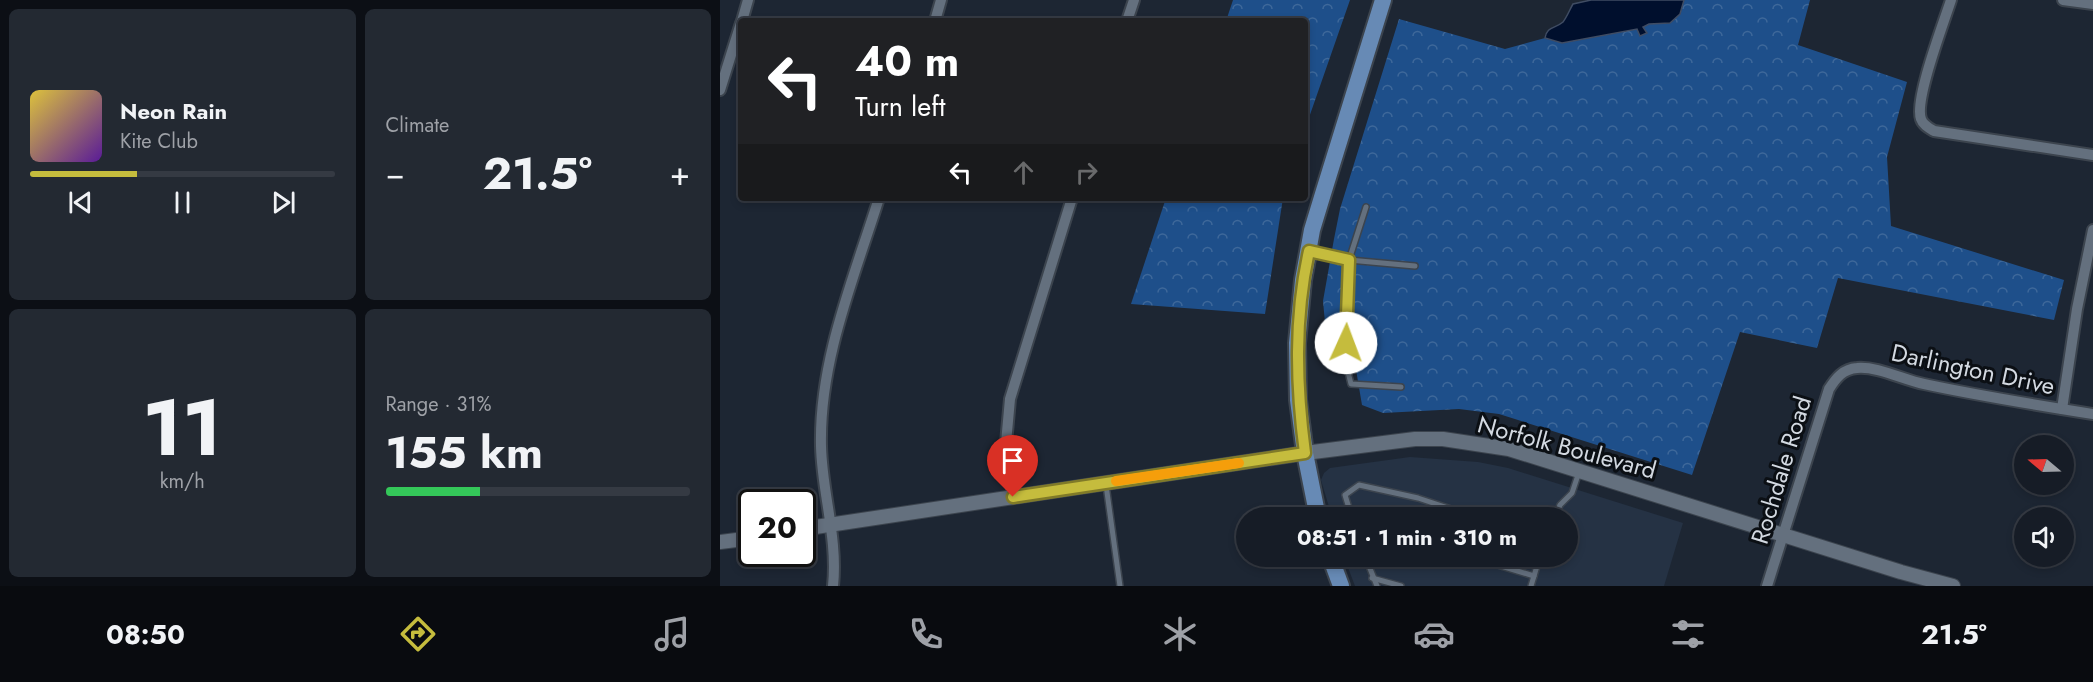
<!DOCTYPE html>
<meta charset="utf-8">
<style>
body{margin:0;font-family:Jost,sans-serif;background:#232932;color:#f1f3f6;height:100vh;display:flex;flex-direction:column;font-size:22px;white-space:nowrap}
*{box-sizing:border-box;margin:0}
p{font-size:20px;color:#9ea1a7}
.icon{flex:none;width:33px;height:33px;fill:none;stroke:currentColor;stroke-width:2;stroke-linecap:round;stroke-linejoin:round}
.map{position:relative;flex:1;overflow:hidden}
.panel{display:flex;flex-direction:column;gap:9px;padding:9px;background:#0c0f15;width:720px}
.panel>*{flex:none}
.top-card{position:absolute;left:18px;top:18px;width:570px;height:183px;border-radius:6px;box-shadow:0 3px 9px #0003,0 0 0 2px #353a43;background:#202124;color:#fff;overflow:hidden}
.needle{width:39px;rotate:289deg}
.buttons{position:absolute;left:1294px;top:435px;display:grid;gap:12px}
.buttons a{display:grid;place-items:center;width:60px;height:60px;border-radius:50%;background:#161c26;box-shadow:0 3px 9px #0003,0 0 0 2px #353a43;font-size:30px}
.speed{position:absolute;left:18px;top:489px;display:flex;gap:12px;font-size:30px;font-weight:700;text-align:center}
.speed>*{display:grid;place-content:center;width:78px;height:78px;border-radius:50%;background:#161c26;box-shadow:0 3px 9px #0003,0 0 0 2px #353a43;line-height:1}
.speed .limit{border:3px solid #111;border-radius:9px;background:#fff;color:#111}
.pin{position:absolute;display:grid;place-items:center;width:51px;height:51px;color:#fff;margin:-62px -26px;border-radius:50% 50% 50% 0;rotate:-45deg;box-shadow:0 0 6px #0007}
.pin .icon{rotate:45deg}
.me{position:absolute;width:66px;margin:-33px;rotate:2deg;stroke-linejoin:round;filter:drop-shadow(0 0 4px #0008)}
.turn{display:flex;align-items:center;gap:21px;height:126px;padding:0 18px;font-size:27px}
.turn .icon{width:78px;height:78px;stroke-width:2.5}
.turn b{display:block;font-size:42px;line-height:51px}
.lanes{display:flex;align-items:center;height:57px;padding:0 18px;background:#0003;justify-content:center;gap:30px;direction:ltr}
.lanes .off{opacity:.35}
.big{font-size:45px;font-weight:700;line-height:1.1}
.panel .card{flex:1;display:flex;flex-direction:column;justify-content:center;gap:9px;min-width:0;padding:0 21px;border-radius:9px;background:#232932}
.panel .dial{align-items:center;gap:0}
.dial b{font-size:78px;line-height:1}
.song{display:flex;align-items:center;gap:18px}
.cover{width:72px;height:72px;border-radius:9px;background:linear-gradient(135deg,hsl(50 70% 55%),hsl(270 70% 35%))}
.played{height:6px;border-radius:3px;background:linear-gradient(90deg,#c5bc3d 35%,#353a43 35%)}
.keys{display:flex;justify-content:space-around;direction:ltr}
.heat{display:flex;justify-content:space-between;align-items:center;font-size:33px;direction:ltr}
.charge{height:9px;border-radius:4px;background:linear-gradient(90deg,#34c759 31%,#353a43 0)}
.panel .tiles{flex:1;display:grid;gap:9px;grid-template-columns:repeat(2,1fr)}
.trip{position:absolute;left:516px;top:507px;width:342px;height:60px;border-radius:30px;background:#161c26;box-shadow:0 3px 9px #0003,0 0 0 2px #353a43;font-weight:700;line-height:60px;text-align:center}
.tab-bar{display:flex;height:96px;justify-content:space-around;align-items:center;background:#090b0f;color:#9ea1a7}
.tab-bar .icon{width:42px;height:42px}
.tab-bar .selected{color:#c5bc3d}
.tab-bar b{font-size:27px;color:#f1f3f6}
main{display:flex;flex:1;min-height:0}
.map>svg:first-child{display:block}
</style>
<main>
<section class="panel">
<div class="tiles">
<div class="card">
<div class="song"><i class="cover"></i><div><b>Neon Rain</b><p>Kite Club</p></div></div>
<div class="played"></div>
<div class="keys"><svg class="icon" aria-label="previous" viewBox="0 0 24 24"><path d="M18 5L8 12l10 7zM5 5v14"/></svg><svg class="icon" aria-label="pause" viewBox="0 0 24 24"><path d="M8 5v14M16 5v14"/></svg><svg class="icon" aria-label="next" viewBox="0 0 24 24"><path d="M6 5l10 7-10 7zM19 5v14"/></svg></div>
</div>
<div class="card"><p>Climate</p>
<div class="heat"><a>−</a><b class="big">21.5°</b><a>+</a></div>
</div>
<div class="card dial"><b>11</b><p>km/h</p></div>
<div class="card"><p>Range · 31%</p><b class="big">155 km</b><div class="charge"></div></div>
</div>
</section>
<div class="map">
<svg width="1373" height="586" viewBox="0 0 1373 586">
<defs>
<pattern id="forest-crowns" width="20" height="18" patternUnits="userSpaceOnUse" patternTransform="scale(1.5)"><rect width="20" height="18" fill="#1e4f8a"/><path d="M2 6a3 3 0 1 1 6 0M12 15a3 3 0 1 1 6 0" fill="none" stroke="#3e689a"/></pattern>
</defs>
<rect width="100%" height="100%" fill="#1d2633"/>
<!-- built -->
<path fill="#253244" d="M690,457l68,5 30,6 175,55 -19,63h-309l-11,-29 224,-1v-38l-236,-1 -11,-37 3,-7 6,-5z"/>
<!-- forest -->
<g fill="url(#forest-crowns)">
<path d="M513,0h117l-45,129v-108h-79z"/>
<path d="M964,0h126l-12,45 109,37 -20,75 4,69 173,54 -10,40 -216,-42 -21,70 -77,-16 -48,143 -193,-61 -40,-5 -76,4 -21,-8 -9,-53 -26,-8 -4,-43 11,-62 6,-30 59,-190 106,30 40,-11 17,5 75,-14 4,6 6,-2 -4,-6 6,-3 21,-1 10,-9z"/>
<path d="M446,198h117l-18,116 -134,-10z"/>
</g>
<!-- water -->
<path fill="#000f2d" stroke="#3f4c63" stroke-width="1.5" d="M871,0h93l-4,14 -10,9 -21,1 -6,3 4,6 -7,3 -3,-7 -75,14 -17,-5c2,-12 10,-9 18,-16 4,-5 7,-13 10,-18z"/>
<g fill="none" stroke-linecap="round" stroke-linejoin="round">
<!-- service casing -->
<g stroke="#3c444e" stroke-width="8">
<g id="service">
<path d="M646,207l-17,53 -3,104 5,20 50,3"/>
<path d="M591,251l38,9 66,6"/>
<path d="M386,485l14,101"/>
<path d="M632,518l-7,-23 14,-10 59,13 60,20"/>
<path d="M835,518l5,-13 12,-12 7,-21"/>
<path d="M645,556l12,30"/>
<path d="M748,556l66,20"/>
<path d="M652,578l29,8"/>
<path d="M811,586l9,-30"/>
</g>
</g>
<!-- minor casing -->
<g stroke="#3c444e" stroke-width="14">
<g id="minor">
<path d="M1231,0c-7,22 -37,100 -30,119 2,6 8,9 13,12l159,24"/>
<path d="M1343,0l30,4"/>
<path d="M22,21l6,-21"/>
<path d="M215,21l6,-21"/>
<path d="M407,21l7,-21"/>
<path d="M0,90l21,-67"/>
<path d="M1342,409l15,-100 16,-79"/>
<path d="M293,497l-7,-54 4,-44 62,-201"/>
<path d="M113,586c5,-48 -11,-93 -12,-140 -2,-86 33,-168 58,-248"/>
<path d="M1047,586l62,-197c7,-11 14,-20 28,-21 20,-2 47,12 67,16 56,12 112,21 169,30"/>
</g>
</g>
<!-- tertiary casing -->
<g stroke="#3c444e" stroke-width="16">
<g id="tertiary">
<path d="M82,529l503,-76 110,-14h28l66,10 392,123 52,14"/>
<path d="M0,542l32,-4"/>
</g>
</g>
<!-- primary casing -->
<g stroke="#3c444e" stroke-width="20">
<g id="primary">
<path d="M598,518l-13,-65 -7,-53 -1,-57 6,-63 9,-50 10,-33 61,-197"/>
<path d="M610,556l11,30"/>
</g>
</g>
<!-- service -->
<use href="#service" stroke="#64707e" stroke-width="5"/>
<!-- minor -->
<use href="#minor" stroke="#64707e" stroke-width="10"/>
<!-- tertiary -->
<use href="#tertiary" stroke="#64707e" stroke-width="14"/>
<!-- primary -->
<use href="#primary" stroke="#678ab5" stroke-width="16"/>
</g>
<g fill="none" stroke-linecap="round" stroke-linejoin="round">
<!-- route casing -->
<g stroke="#807a28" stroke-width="15">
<path id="route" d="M293,497l292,-44c-9,-68 -11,-135 4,-202l40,9 -3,83"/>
</g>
<!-- route -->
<use href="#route" stroke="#c5bc3d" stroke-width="10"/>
<!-- slow -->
<path stroke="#f59e0b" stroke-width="10" d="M396,481l123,-18"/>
</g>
<g text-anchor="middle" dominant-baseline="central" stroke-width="6" stroke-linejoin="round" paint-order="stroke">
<!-- street labels -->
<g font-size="24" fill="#d3d9e1" stroke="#0b0f14">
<text transform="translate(1253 369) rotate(12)">Darlington Drive</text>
<text transform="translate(847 447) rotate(15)">Norfolk Boulevard</text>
<text transform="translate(1061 470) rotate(-73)">Rochdale Road</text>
</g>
</g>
</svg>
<div class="buttons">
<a><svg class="needle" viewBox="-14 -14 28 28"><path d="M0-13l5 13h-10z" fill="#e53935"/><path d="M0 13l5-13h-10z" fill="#9ea1a7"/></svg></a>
<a><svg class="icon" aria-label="sound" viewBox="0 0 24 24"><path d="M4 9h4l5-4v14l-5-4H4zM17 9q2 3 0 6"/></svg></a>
</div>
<div class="speed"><div class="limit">20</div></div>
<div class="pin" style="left:293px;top:497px;background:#d93025"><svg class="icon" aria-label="arrive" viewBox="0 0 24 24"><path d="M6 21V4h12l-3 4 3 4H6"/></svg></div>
<svg class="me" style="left:626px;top:343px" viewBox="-20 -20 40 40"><circle r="19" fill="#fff"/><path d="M0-13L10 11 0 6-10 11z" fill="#c5bc3d"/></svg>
<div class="trip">08:51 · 1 min · 310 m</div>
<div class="top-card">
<div class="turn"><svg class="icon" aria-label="left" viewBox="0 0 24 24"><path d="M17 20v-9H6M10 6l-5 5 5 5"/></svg><div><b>40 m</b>Turn left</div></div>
<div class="lanes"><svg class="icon" aria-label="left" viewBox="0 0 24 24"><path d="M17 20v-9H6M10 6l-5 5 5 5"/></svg><svg class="icon off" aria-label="ahead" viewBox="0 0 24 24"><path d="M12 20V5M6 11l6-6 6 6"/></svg><svg class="icon off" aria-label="right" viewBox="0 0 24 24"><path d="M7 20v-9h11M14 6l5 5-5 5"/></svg></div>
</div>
</div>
</main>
<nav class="tab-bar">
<b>08:50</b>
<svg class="icon selected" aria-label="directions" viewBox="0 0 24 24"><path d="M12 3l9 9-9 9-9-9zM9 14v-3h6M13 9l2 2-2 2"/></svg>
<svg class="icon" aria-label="music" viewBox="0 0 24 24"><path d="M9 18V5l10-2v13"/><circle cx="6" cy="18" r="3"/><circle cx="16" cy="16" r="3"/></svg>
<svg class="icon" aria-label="phone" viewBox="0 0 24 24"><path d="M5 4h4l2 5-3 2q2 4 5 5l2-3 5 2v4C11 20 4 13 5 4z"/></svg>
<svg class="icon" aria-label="climate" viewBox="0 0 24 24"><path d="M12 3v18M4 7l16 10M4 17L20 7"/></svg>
<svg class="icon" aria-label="car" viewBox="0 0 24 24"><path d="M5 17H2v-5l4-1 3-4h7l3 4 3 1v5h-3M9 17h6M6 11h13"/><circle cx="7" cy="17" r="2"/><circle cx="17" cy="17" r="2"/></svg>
<svg class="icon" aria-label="filters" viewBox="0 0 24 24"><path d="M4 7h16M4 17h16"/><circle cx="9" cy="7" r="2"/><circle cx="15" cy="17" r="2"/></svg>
<b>21.5°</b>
</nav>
